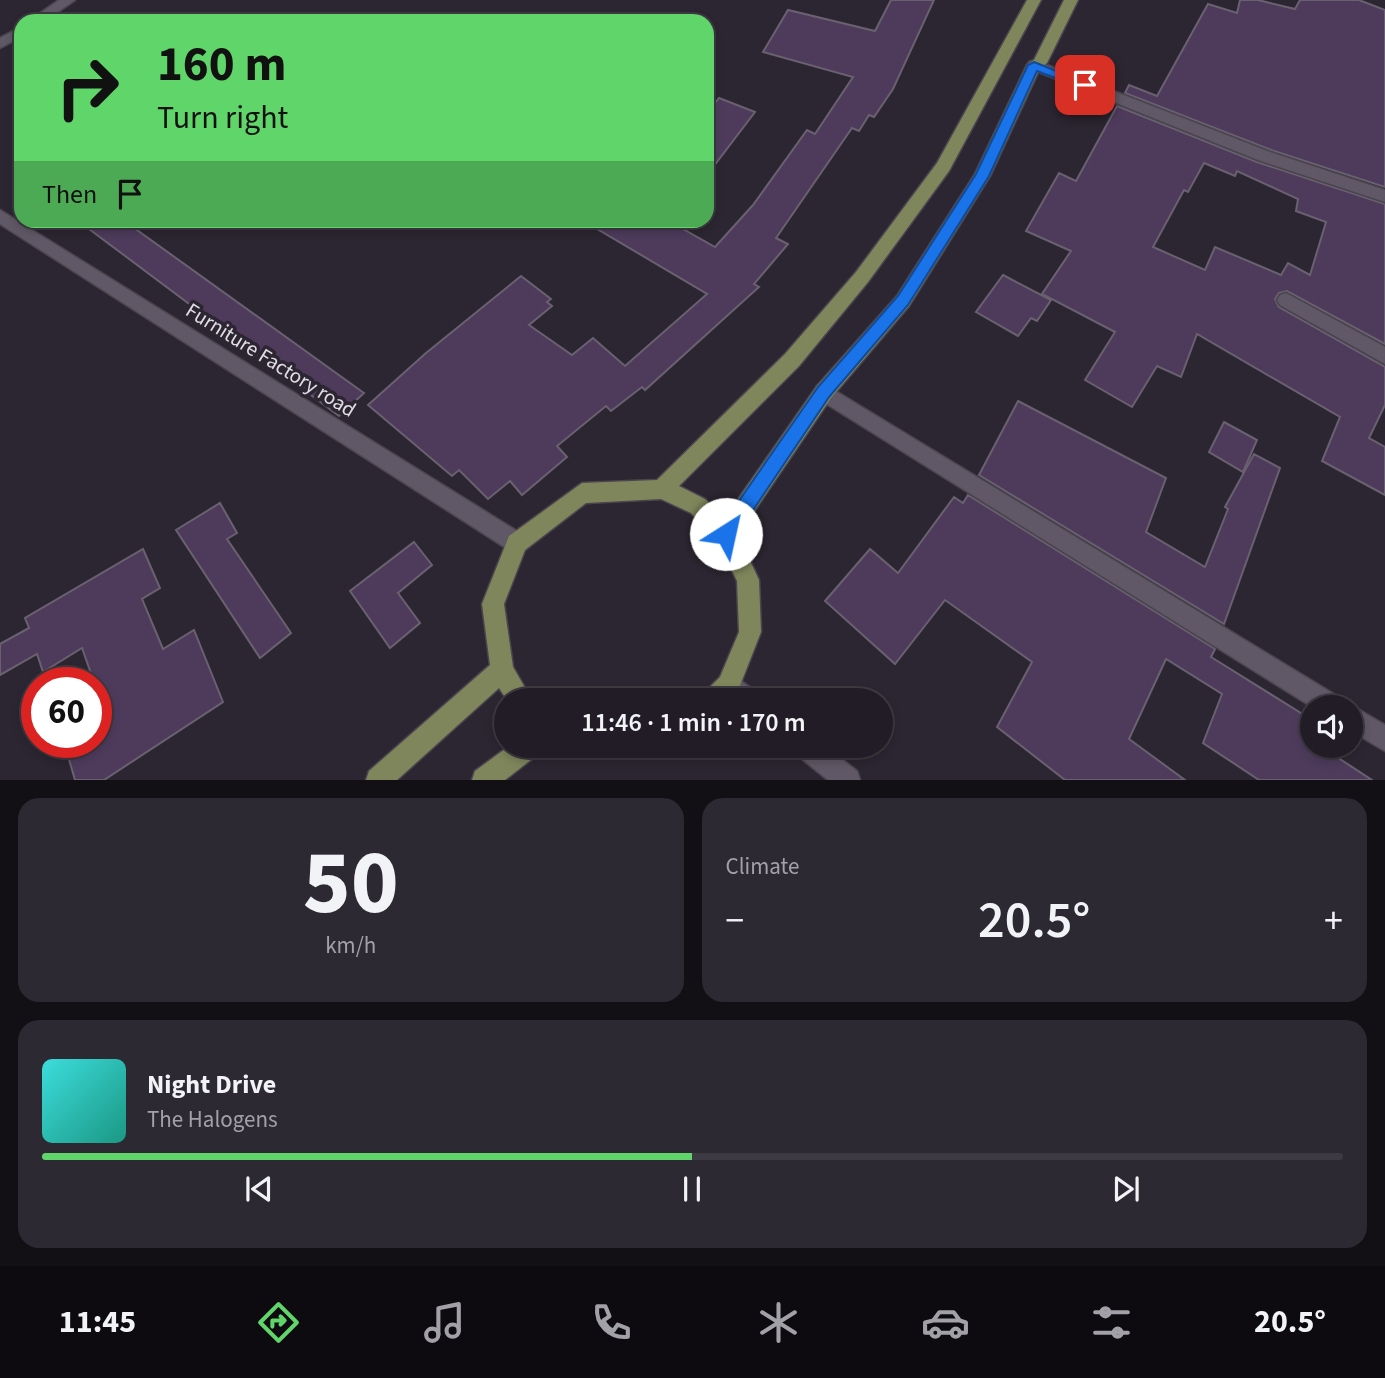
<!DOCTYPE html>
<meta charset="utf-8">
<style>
body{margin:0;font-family:"Source Sans 3",sans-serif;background:#2d2932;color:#f1f3f6;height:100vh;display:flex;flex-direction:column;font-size:26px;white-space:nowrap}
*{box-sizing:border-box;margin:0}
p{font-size:23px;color:#a2a1a7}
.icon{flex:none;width:38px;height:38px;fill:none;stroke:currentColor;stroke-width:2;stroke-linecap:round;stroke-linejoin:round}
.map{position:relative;height:780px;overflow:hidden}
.panel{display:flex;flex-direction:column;gap:18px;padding:18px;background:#120f15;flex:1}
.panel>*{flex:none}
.guide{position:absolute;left:14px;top:14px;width:700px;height:214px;border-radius:21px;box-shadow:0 4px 10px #0003,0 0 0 2px #3e3a43;background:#60d56a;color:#111;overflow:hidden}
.controls{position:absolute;left:1300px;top:695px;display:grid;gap:14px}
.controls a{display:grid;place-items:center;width:63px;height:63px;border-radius:50%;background:#211c26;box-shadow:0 4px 10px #0003,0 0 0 2px #3e3a43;font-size:35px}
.speed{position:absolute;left:21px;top:667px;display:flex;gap:14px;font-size:35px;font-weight:700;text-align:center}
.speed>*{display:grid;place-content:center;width:91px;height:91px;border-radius:50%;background:#211c26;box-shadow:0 4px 10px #0003,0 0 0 2px #3e3a43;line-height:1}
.speed .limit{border:10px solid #d22;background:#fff;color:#111}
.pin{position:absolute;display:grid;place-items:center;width:60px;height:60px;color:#fff;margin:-30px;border-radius:14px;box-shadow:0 4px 10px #0006}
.me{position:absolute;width:77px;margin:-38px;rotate:35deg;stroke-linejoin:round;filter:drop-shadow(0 0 5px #0008)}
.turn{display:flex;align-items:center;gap:24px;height:147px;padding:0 28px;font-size:32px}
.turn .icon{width:91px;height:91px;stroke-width:2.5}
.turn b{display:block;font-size:49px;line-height:60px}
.then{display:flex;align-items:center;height:66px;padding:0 28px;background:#0003;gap:14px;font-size:26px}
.big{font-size:52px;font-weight:600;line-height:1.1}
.panel .card{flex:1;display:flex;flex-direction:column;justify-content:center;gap:10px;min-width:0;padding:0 24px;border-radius:21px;background:#2d2932}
.panel .dial{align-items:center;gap:0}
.dial b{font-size:91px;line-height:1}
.song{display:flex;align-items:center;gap:21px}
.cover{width:84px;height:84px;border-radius:10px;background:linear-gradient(135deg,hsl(180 70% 55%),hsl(170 70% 35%))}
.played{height:7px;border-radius:4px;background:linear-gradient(90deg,#60d56a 50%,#3e3a43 50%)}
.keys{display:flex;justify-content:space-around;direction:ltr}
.heat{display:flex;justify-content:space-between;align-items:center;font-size:38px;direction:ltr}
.panel .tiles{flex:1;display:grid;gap:18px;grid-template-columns:1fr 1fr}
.card:last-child{grid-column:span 2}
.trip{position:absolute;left:494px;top:688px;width:399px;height:70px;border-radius:35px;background:#211c26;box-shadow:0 4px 10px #0003,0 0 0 2px #3e3a43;font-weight:600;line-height:70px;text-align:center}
.tabs{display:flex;height:112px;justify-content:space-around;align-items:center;background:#0d0b0f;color:#a2a1a7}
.tabs .icon{width:49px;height:49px}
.tabs .active{color:#60d56a}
.tabs b{font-size:32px;color:#f1f3f6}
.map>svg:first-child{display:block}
</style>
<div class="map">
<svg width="1385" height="780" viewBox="0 0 1385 780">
<rect width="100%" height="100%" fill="#2c2632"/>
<!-- building -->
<g fill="#4e3b5c" stroke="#69616f" stroke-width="2" fill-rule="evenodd">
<path d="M891,0h43l-41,89 -19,28 -5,-2 -10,16 -7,-3 -76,110 12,6 -34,40 5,3 -114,103 -3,-3 -31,24 -5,-5 -49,40 10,11 -45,38 -12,-14 -22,18 -29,-29 -7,6 -84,-71 58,-52 95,-77 30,23 -4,3 5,4 -23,19 43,30 21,-17 32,28 82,-72 -125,-74h85l48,27 38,-42 54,-75 8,4 38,-57 -90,-25 25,-42 87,21z"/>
<path d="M1240,0h18l37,9 5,-9h59l26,10v177l-114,-37 -146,-57 4,-8 28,11 51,-92 29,9z"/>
<path d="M719,98l36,14 -48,63v-62z"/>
<path d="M1117,106l140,56 128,42v140l-98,-53 -8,2 -4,6 4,8 106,60v38l-16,33 16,9v48l-63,-34 18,-44 -143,-83 -16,43 -24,-11 -25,41 -47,-27 30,-48 -73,-38 29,-43 -45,-20 33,-58 17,8zM1204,163l31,13 2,-5 61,28 -2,12 30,11 -16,53 -22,-12 -7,12 -66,-28 -10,23 -52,-23 31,-57 4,2z"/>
<path d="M77,220h46l241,173 -25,23z"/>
<path d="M1003,275l48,25 -14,21 -6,-3 -13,18 -42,-24z"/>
<path d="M1018,401l148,77 -20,54 59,35 23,-58 -3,-2 29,-53 26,14 -56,156 -245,-149z"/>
<path d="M1224,422l33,18 -14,32 -34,-20z"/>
<path d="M968,495l247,154 -4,8 101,63v26h8l52,34h-113l-56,-37 19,-49 -56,-35 -37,80 56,41h-120l-68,-53 35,-65 -87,-62 -50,64 -70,-63 45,-52 28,24 56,-76 9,6z"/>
<path d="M220,503l17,30 -10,6 64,94 -31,25 -84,-128z"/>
<path d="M414,542l18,23 -34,28 22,30 -30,25 -40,-57z"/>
<path d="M143,549l17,39 -18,11 21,50 31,-19 29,72 -119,78h-29l-11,-38h32v-60h-2l-12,-34 -39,24 -6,-18 -37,21v-31l29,-16 -4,-10z"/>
</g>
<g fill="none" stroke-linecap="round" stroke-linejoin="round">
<!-- minor casing -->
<g stroke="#4a454e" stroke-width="3">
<g id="minor">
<path d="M59,0h16l-30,21h-16z"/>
<path d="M21,27v10l-21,11v-10z"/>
<path d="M1034,60l236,92 115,38v12l-127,-42 -229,-92 -2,-3 2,-3z"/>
<path d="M0,210l525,326 3,7 -3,7 -8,3 -8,-3 -509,-326z"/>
<path d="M1286,293l99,54v17l-105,-59 -3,-5 3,-5z"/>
<path d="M824,384l518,315 4,8h-34l-495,-309 -3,-6 3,-6z"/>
<path d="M1351,705l34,20v26l-34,-20v-24h-5z"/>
</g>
</g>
<!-- tertiary casing -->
<g stroke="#4a454e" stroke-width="3">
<g id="tertiary">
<path d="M729,673l28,19 4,8c-18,0 -36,4 -44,-15l4,-8z"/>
<path d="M794,746h31l32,25 3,9h-32l-31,-25z"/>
</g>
</g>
<!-- primary casing -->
<g stroke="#4a454e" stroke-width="3">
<g id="primary">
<path d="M1027,0h14l-92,171 -81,111 -69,84 -120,120 26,13 20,19 92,-132 80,-90 78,-122 52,-109 7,-5 30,-60h14l-31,63 -7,5 -50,108 -81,130 -78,92 -93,137 21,45 2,52 -24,61 -7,7h-29l4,-8 15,-15 19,-45 -2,-51 -19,-40 -27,-28 -30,-14 -75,4 -61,47 -21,54 9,63 19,33h-25l-8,-12 -102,92h-31l3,-9 121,-106 -8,-61 27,-68 73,-53 75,-3 128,-126 71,-82 81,-109z"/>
<path d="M509,746h31l-3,9 -32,25h-33l3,-9z"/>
<path d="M597,746h37l-3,9c-11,4 -20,4 -31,0z"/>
</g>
</g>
<!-- minor -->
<use href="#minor" fill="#605866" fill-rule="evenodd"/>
<!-- tertiary -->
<use href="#tertiary" fill="#605866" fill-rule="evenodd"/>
<!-- primary -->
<use href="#primary" fill="#7f865b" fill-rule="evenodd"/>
</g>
<!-- route -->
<path fill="#1a73e8" stroke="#114b97" stroke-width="2" d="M1034,62l57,23 -6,4 -48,-18 -48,105 -81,129 -79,92 -96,143 -7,2 -6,-2 -2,-6 2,-6 98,-141 80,-91 78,-122 52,-109z"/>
<g text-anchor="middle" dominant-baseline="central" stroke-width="7" stroke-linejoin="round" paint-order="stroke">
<!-- street labels -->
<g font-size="21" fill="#e1dde5" stroke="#2c2632">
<text transform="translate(271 360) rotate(32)">Furniture Factory road</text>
</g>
</g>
</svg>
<div class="controls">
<a><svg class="icon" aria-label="sound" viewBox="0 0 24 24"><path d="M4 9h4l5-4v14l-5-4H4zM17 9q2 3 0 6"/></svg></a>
</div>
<div class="speed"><div class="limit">60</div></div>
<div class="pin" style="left:1085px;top:85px;background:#d93025"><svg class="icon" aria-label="arrive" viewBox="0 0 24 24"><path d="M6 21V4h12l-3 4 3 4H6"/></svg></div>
<svg class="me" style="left:726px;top:534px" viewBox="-20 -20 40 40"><circle r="19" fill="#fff"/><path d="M0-13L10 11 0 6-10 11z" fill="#1a73e8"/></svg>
<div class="trip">11:46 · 1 min · 170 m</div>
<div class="guide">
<div class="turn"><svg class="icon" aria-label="right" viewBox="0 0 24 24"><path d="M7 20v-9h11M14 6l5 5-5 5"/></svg><div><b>160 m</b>Turn right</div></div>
<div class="then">Then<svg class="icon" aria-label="arrive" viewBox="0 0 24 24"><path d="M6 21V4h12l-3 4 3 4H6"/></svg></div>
</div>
</div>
<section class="panel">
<div class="tiles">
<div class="card dial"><b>50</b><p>km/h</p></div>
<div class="card"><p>Climate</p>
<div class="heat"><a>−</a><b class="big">20.5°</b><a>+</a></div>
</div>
<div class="card">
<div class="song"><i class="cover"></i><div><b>Night Drive</b><p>The Halogens</p></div></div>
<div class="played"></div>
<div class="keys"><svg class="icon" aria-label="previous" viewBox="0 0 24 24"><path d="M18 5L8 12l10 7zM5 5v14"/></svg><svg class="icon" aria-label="pause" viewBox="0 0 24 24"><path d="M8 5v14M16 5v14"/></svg><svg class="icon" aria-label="next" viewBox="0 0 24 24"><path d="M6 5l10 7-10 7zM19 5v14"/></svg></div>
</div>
</div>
</section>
<nav class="tabs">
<b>11:45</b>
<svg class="icon active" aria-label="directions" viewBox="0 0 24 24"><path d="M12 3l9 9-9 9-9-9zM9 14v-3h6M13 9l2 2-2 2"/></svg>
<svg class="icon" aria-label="music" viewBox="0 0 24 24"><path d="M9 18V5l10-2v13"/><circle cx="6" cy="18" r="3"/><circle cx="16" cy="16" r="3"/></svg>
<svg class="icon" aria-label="phone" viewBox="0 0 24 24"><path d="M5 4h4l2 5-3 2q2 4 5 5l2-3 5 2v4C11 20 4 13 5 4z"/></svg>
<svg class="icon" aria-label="climate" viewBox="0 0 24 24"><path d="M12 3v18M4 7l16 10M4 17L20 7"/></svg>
<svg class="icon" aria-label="car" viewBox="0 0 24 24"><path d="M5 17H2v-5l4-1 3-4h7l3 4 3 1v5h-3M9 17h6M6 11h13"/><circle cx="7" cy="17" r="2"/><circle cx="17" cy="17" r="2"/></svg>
<svg class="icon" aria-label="filters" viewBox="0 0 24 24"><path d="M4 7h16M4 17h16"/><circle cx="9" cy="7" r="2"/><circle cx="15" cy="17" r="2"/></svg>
<b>20.5°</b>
</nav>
